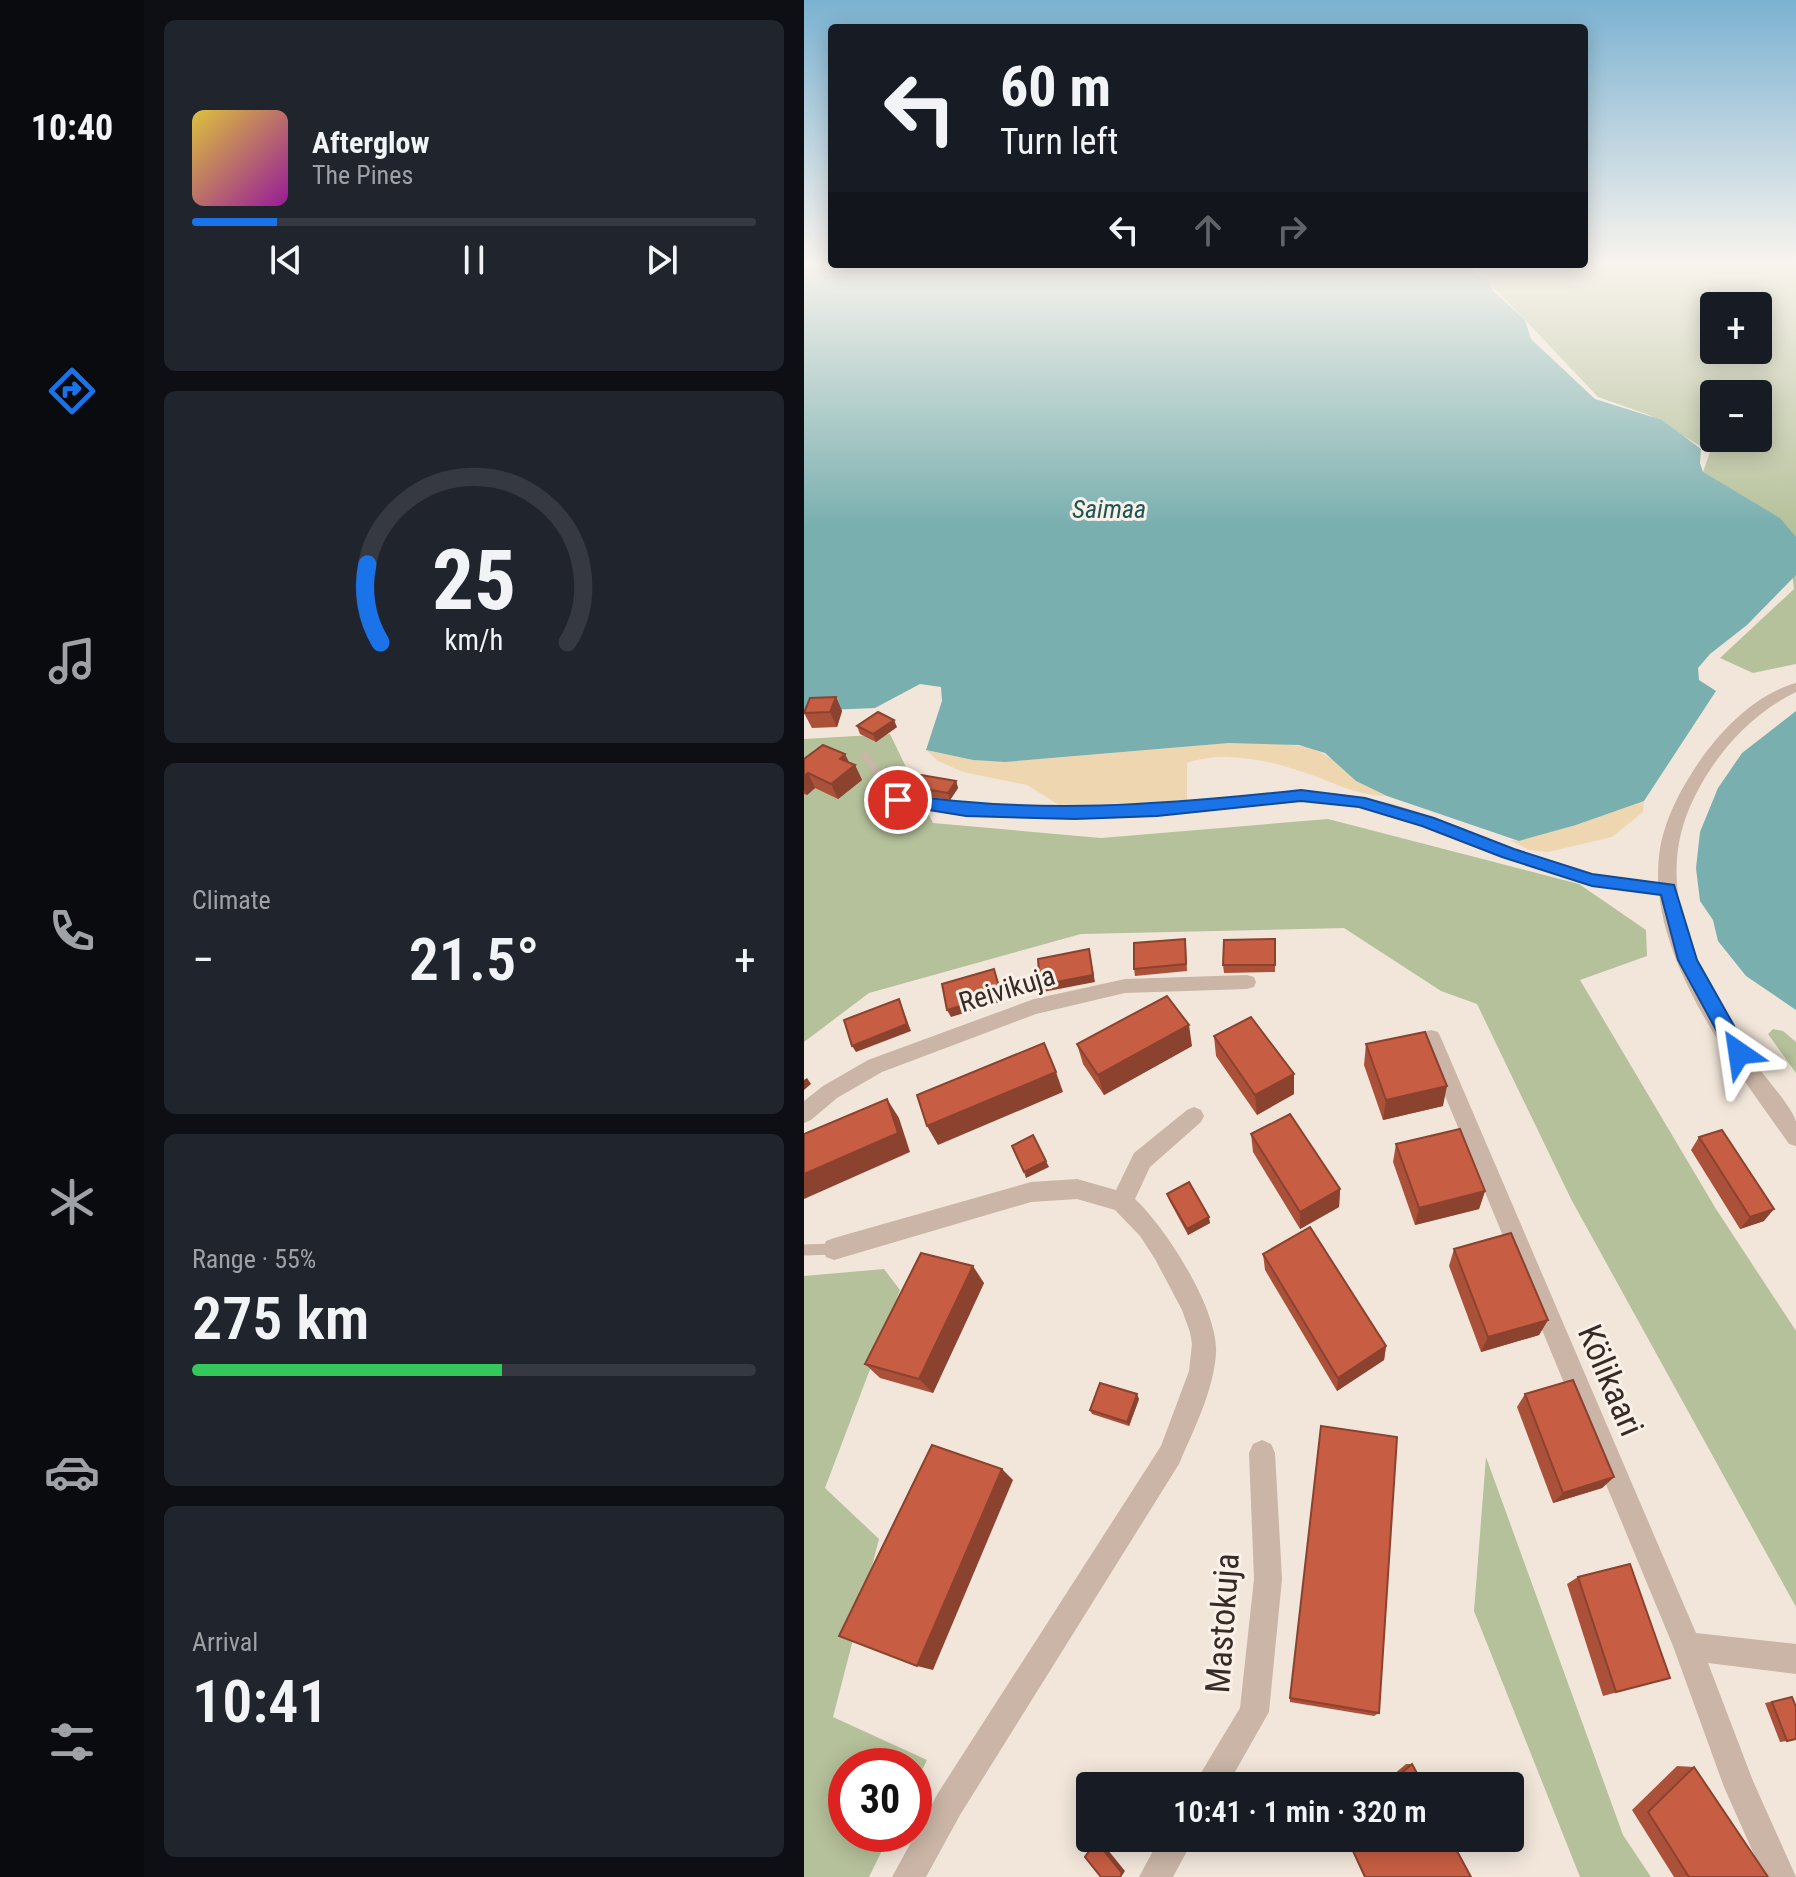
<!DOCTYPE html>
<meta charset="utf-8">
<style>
body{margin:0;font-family:"Roboto Condensed",sans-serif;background:#20242c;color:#f1f3f6;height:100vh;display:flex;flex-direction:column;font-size:30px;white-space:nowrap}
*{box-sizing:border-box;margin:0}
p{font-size:26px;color:#9ea1a6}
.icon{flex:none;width:44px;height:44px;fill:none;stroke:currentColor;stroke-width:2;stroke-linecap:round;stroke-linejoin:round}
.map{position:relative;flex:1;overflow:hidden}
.drawer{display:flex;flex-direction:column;gap:20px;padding:20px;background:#0d0f14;width:660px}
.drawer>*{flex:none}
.top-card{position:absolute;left:24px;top:24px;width:760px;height:244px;border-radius:8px;box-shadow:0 4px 20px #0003;background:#171b24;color:#f1f3f6;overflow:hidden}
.fabs{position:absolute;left:896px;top:292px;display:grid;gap:16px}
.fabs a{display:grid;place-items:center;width:72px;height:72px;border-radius:8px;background:#171b24;box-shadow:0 4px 20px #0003;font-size:40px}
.speed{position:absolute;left:24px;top:1748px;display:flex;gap:16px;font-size:40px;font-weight:700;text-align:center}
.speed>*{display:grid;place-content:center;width:104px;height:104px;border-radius:50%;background:#171b24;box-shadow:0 4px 20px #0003;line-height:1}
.speed .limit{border:12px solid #d22;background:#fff;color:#111}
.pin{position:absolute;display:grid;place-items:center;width:68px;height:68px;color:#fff;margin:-34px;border:4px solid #fff;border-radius:50%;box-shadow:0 2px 8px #0007}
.me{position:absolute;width:88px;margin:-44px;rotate:328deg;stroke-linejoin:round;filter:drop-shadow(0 0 6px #0008)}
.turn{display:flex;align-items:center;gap:28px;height:168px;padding:0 40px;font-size:36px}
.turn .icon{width:104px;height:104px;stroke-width:2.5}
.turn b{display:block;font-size:56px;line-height:68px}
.lanes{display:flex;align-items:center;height:76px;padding:0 40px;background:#0003;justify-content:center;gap:40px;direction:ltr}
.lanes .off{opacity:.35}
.big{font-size:60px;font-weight:600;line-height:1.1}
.drawer .widget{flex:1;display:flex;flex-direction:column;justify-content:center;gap:12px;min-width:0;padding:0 28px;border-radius:12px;background:#20242c}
.drawer .dial{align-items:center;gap:0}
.dial svg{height:208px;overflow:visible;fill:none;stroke:#363941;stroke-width:7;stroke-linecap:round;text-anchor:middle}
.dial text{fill:#f1f3f6;stroke:none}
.song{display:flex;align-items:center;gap:24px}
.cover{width:96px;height:96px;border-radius:12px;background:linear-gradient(135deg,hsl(50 70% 55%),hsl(300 70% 35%))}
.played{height:8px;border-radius:4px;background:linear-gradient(90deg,#1a73e8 15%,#363941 15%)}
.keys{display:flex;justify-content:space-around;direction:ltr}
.heat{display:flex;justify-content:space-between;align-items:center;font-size:44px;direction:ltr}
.charge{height:12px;border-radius:6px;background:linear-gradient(90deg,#34c759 55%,#363941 0)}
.trip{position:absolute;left:272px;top:1772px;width:448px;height:80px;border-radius:8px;background:#171b24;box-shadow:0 4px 20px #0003;font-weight:600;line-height:80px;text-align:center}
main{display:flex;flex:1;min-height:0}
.menu{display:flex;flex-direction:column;width:144px;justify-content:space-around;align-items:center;background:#090b0e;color:#9ea1a6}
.menu .icon{width:56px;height:56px}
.menu .active{color:#1a73e8}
.menu b{font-size:36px;color:#f1f3f6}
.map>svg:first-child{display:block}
</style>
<main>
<nav class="menu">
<b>10:40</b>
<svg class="icon active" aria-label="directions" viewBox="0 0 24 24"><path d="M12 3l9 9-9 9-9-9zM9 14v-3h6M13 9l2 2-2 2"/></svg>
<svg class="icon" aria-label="music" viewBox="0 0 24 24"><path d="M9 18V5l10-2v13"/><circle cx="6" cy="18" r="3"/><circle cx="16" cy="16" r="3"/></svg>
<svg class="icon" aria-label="phone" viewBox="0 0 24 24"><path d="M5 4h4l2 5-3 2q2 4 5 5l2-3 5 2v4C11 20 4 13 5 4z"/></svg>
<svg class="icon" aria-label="climate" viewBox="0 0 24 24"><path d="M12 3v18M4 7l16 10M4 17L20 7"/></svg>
<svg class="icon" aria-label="car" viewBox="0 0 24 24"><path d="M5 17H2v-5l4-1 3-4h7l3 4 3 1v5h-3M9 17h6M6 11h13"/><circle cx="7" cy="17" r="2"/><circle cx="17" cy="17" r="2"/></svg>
<svg class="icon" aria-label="filters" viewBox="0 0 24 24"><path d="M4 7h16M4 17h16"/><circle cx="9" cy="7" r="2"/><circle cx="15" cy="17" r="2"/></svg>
</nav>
<section class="drawer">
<div class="widget">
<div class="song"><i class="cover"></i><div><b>Afterglow</b><p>The Pines</p></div></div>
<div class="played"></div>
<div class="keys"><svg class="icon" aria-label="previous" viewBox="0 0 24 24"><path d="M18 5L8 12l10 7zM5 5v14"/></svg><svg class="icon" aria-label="pause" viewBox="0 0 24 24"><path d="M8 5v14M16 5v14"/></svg><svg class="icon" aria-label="next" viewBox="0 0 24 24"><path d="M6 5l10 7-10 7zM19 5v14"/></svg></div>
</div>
<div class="widget dial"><svg viewBox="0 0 100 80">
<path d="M14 69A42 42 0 1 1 86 69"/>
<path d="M14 69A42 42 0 0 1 9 39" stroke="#1a73e8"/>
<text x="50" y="56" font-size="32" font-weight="700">25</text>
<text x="50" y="72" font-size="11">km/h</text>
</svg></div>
<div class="widget"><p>Climate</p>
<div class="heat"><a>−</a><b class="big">21.5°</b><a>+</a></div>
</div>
<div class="widget"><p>Range · 55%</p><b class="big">275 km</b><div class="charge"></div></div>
<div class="widget"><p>Arrival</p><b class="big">10:41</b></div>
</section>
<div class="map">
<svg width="992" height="1877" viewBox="0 0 992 1877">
<rect width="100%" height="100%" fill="#f2e6da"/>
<!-- green -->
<g fill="#b5c19a" fill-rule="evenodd">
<path d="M669,265h323v399l-43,9 -33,-15 74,-69 -7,-59 -85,-55 8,-23 -61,-37 -51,-18zM910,306h44v44h-44zM910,394h44v44h-44z"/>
<path d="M86,734l43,89 168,15 227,-19 251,65 67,46 1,26 -67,24 136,229 80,122v276l-225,-408 -94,-195 -36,-13 -97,-63 -263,6 -212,59 -65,49v-303z"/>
<path d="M969,1029l10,2 13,11v31l-28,-39z"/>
<path d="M80,1269l16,21 -75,198 54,51 -46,178 94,43 -13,26v-20h-68v68h44l-21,43h-65v-601z"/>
<path d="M682,1457l137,378 28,42h-71l-106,-266z"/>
</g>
<!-- sand -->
<g fill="#eed6b0">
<path d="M425,743h48l37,5 25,16 17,17 31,15c-31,0 -56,-15 -84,-24 -35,-12 -81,-22 -116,-9v39l-128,3 -32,-20 -64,-13 -25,-11 -12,-11 47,10 32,2z"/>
<path d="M840,801l-1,11 -31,25 -64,15 -19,-2 -19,-10 9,1 57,-16z"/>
</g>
<!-- water -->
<g fill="#79afaf">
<path d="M0,265h663l23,16 2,9 33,30 6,19 64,60 67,21 39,29 -1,14 3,9 77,46 16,19v38l-49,50 -37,29 -12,14 1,12 17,11 -72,110 -68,24 -57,16 -132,-45 -31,-15 -31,-28 -26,-8 -70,-2 -224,19 -32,-2 -47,-10 16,-49 -1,-14 -21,-3 -45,24 -71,3z"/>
<path d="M992,711v299l-50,-34 -28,-35 -5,-21 -13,-19 -4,-33 4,-36 18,-44 24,-35z"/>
</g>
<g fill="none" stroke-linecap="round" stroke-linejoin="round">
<!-- service-far2 -->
<path stroke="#cab5a6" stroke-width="7" d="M61,755l27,38"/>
<!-- service-far1 -->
<path stroke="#cab5a6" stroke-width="9" d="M86,791l8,9c86,12 174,19 261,11 59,-5 117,-19 176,-13 75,7 143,44 214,68 39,13 78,20 119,24"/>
<!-- service -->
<path stroke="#cab5a6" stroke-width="11" d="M0,1250l30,-1"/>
<!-- minor -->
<g fill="#cab5a6" fill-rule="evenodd">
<path d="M992,683v9c-45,22 -79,60 -101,104 -49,95 9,191 63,271 9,13 35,41 38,55 0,7 0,17 0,24l-7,-2c-55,-79 -141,-187 -130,-288 4,-34 21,-66 40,-94 23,-33 57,-68 97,-79z"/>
<path d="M443,975l7,2 2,5 -2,5 -7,2 -122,4 -89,21 -154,58 -45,26 -26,22 -7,3v-22l19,-15 45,-26 166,-61 91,-20z"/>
<path d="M627,1030l7,2 3,6 255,595 100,11v30l-88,-11 45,118 43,96h-32l-40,-90 -51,-141 -252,-608 3,-6z"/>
<path d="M390,1107l7,3 3,6 -3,6 -51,45 -15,32c31,29 84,111 81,155 -3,38 -22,75 -37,110l-219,351 -34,62h-34l46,-84 223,-347 28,-75 3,-27 -2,-12 -8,-22 -27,-51 -15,-23 -25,-26 -38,-11 -46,3 -197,58 -8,-3 -3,-8 3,-8 8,-3 197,-56 46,-3 39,11 18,-37 53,-43z"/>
<path d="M458,1440l9,4 4,9 7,126 -13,133 -42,74h-34l47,-78 14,-129 -5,-126 4,-9z"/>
<path d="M356,1838h34l-21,39h-34z"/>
</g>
</g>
<!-- wall -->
<g fill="#ab513a">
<path d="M32,697l6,14 -5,16 -25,1 -8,-15z"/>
<path d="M53,726l40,1 -21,15 -16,-8z"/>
<path d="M0,759l45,3 6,3 7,15 -24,19 -23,-11 -8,7 -3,-1z"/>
<path d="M152,781l2,7 -8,12 -35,-5 -3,-8z"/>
<path d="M471,939v33l-51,1 -1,-8z"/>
<path d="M382,946l1,25 -52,5 -1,-7z"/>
<path d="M410,1036l80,38v20l-37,21 -41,-59z"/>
<path d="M273,1044l115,2 -88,49 -21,-31z"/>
<path d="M562,1044l77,62 -60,14 -19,-55z"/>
<path d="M447,1134l89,55 -1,18 -39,22 -47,-77z"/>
<path d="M895,1137l65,84 -24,8 -49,-79z"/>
<path d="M592,1144l89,47 -6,18 -64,16 -22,-63z"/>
<path d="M363,1194l43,29 -22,12 -19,-35z"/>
<path d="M650,1249l94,71 -9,15 -58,17 -32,-86z"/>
<path d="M459,1254l123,92 -2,14 -47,31 -72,-121z"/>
<path d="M180,1283l-51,110 -53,-15 -15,-14z"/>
<path d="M721,1394l89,83 -12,11 -49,15 -36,-96z"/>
<path d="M335,1399l-10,27 -37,-12 -2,-4z"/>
<path d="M774,1577l92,101 -67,18 -36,-112z"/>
<path d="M988,1697l-5,44 -7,1 -15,-39z"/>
<path d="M486,1698l89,15 -5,3 -84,-14z"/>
<path d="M602,1764h6l12,22h-44z"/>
<path d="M873,1766l17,1 74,110h-94l-42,-67z"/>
</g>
<!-- shaded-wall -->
<g fill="#8b422f">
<path d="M32,697l6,14 -5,16 -7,-15z"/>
<path d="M90,720l3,7 -21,15 -3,-8z"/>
<path d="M41,754l7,14 3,-3 7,15 -24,19 -7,-15 9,-25z"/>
<path d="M4,773l7,15 -8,7 -3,-5v-14z"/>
<path d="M152,781l2,7 -8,12 -2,-7z"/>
<path d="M285,949l6,33 -52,10 -3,-7z"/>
<path d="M190,969l10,32 -53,16 -4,-7z"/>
<path d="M95,999l12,32 -55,21 -4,-6z"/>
<path d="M385,1025l3,21 -88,49 -6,-20z"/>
<path d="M252,1072l7,20 -125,53 -11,-19z"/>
<path d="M490,1074v20l-37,21 -2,-20z"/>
<path d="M3,1078l4,6 -7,6v-10z"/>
<path d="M643,1086l-4,20 -60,14 3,-20z"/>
<path d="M83,1099l12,19 11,34 -106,47v-25z"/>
<path d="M242,1161l3,6 -23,11 -2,-6z"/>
<path d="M536,1189l-1,18 -39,22v-17z"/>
<path d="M681,1191l-6,18 -64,16 4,-17z"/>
<path d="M970,1209l-10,12 -24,8 10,-12z"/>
<path d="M405,1217l1,6 -22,12 -1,-6z"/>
<path d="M169,1266l11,17 -51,110 -14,-14z"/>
<path d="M744,1320l-9,15 -58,17 7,-15z"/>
<path d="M582,1346l-2,14 -47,31 1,-13z"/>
<path d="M333,1394l2,5 -10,27 -2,-4z"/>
<path d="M198,1469l11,11 -80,190 -16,-4z"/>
<path d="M810,1477l-12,11 -49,15 10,-10z"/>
<path d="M295,1839l26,32 -4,6h-1l-24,-36z"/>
</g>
<!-- building -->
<g fill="#c75e43" stroke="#8b422f" stroke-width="2">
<path d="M32,697l-6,15 -26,1 6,-15z"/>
<path d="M74,712l16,8 -21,14 -16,-8z"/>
<path d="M19,745l22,9 -5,5 15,6 -24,19 -23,-11 -4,3v-17z"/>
<path d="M117,775l35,6 -8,12 -36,-6z"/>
<path d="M381,939l1,25 -52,5v-26z"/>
<path d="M471,939v26h-52l1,-25z"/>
<path d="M285,949l4,26 -53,10 -2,-26z"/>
<path d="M190,969l7,25 -54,16 -5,-26z"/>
<path d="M363,996l22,29 -91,50 -21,-31z"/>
<path d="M95,999l8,25 -55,22 -8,-26z"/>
<path d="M447,1017l43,57 -39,21 -41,-59z"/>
<path d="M621,1032l22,54 -61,14 -20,-56z"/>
<path d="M240,1043l12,29 -129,54 -10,-31z"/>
<path d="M83,1099l11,34 -94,41v-40z"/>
<path d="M486,1114l50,75 -40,23 -49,-78z"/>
<path d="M656,1129l25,62 -66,17 -23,-64z"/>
<path d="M918,1130l52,79 -24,8 -51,-80z"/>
<path d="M229,1135l13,26 -22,11 -12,-26z"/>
<path d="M385,1182l20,35 -22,12 -20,-35z"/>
<path d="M506,1227l76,119 -48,32 -75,-124z"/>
<path d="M707,1233l37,87 -60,17 -34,-88z"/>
<path d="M117,1253l52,13 -54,113 -54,-15z"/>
<path d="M769,1380l41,97 -51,16 -38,-99z"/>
<path d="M296,1383l37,11 -10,28 -37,-12z"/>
<path d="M517,1426l76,11 -18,276 -89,-15z"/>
<path d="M128,1445l70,24 -85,197 -78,-30z"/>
<path d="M826,1564l40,114 -54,14 -38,-115z"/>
<path d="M988,1697l4,10v32l-9,2 -15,-39z"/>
<path d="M608,1764l12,22h-38z"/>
<path d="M890,1767l74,110h-79l-41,-65z"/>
<path d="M543,1838h103l21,39h-106z"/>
<path d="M292,1841l26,32 -2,4h-19l-16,-20z"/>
</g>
<!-- sky -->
<linearGradient id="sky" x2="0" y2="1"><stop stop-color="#7bb2d1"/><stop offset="0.5" stop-color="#f9f4ee"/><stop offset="1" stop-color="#f9f4ee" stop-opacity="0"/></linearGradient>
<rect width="992" height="527" fill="url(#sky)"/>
<!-- route -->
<path fill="#1a73e8" stroke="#114b97" stroke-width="2" d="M497,790l64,8 69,20 80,31 78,25 82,11 23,75 49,87 3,6 -3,6 -7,3 -7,-3 -54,-99 -17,-65 -69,-9 -90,-29 -80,-31 -63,-19 -58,-6 -144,15 -82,3 -109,-3 -68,-11 -8,-5 8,-6c139,21 264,11 403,-4z"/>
<g text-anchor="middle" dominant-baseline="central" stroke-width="6" stroke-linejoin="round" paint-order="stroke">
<!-- far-water labels -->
<g font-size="26" font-style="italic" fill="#1c5658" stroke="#f9f0e7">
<text x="305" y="509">Saimaa</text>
</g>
<!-- street labels -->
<g font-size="28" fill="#362b27" stroke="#f9f0e7">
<text transform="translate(203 989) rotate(-17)">Reivikuja</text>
</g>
<!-- near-street labels -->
<g font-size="34" fill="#362b27" stroke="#f9f0e7">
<text transform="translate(807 1380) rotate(67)">Kölikaari</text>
<text transform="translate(418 1623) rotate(-86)">Mastokuja</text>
</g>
</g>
</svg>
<div class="fabs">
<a>+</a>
<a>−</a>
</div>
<div class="speed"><div class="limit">30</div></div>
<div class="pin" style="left:94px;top:800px;background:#d93025"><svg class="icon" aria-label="arrive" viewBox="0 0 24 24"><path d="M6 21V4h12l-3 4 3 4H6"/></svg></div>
<svg class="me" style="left:935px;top:1053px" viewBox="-20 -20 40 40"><path d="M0-17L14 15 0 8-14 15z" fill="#1a73e8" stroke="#fff" stroke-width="4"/></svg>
<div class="trip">10:41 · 1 min · 320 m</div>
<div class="top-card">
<div class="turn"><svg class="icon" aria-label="left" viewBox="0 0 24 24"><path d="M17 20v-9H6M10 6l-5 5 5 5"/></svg><div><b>60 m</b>Turn left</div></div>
<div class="lanes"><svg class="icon" aria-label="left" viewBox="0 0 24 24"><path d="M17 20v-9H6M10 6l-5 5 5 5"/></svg><svg class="icon off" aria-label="ahead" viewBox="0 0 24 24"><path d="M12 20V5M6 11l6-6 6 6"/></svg><svg class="icon off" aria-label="right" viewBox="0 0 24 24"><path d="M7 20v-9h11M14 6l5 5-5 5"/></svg></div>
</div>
</div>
</main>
